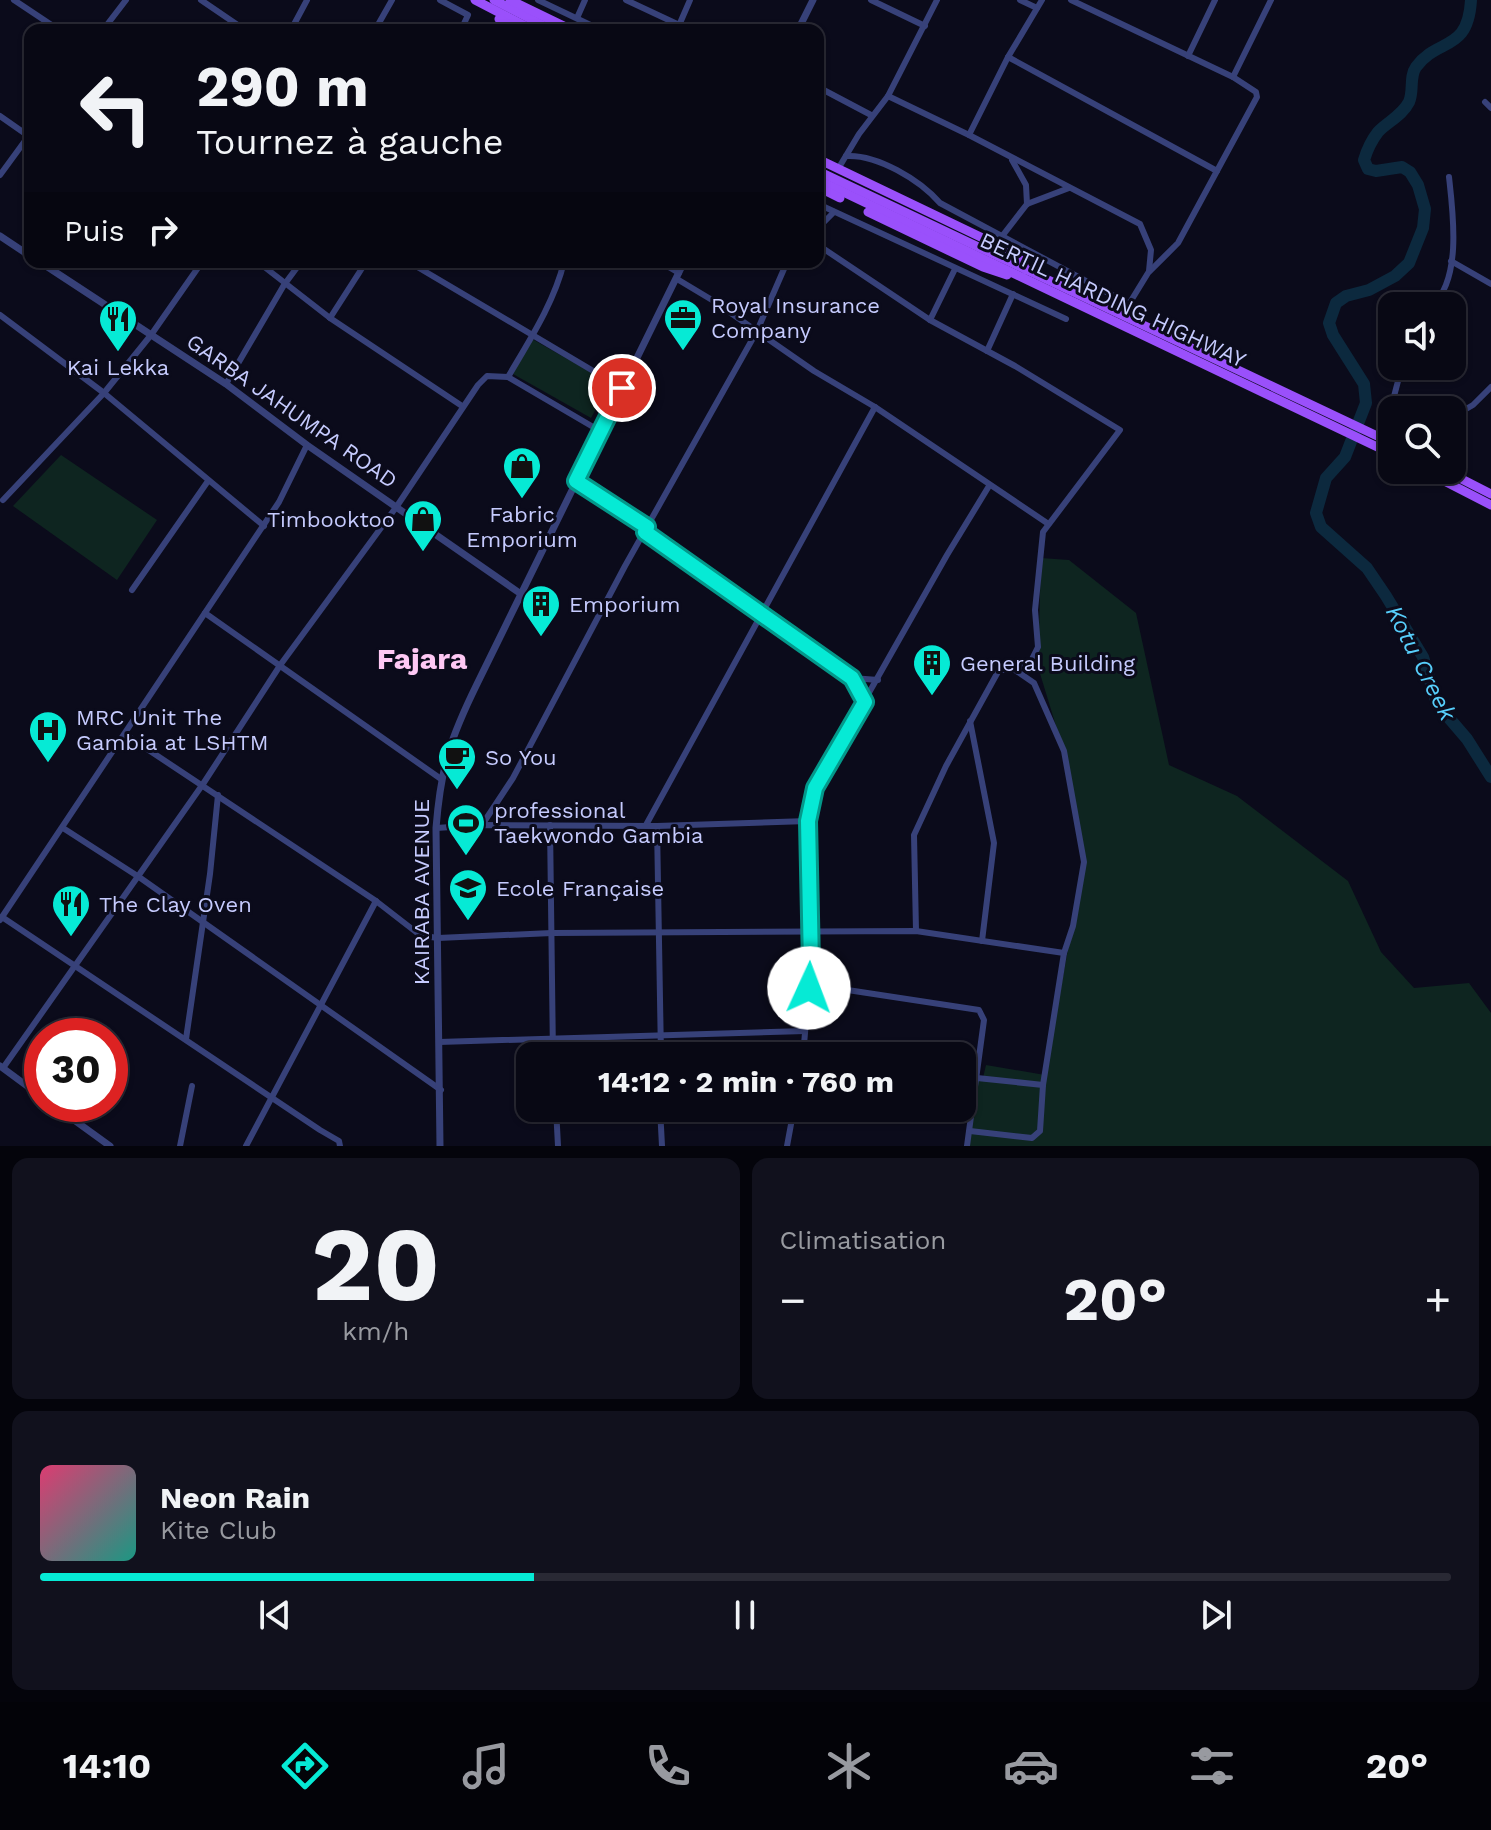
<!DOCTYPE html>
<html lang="fr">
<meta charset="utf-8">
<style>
body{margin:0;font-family:"Work Sans",sans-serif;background:#11111d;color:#f1f3f6;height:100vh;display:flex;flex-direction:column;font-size:30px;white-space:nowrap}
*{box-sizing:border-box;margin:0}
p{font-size:26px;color:#989aa0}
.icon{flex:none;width:44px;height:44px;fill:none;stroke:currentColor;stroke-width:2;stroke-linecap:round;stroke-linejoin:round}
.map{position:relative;height:1146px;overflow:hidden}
.side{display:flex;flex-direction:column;gap:12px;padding:12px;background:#04040b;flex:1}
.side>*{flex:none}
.banner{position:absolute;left:24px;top:24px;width:800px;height:244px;border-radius:16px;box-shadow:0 2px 6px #0004,0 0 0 2px #292934;background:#080814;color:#f1f3f6;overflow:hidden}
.tools{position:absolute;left:1378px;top:292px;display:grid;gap:16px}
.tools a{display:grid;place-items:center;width:88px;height:88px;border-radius:16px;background:#080814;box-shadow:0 2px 6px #0004,0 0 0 2px #292934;font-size:40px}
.speed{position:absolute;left:24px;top:1018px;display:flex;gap:16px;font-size:40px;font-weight:700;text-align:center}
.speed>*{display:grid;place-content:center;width:104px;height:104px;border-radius:50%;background:#080814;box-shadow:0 2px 6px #0004,0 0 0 2px #292934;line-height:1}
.speed .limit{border:12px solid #d22;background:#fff;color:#111}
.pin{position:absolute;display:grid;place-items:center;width:68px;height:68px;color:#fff;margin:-34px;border:4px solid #fff;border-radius:50%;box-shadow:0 2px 8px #0007}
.me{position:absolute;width:88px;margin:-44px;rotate:2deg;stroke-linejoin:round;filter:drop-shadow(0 0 6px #0008)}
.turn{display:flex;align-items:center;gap:28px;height:168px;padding:0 40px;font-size:36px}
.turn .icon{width:104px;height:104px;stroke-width:2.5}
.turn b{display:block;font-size:56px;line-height:68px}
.then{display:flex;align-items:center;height:76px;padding:0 40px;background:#0003;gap:16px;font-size:30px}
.big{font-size:60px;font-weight:700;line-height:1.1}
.side .widget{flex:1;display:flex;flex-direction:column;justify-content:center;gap:12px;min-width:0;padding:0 28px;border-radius:16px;background:#11111d}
.side .dial{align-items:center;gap:0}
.dial b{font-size:104px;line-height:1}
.song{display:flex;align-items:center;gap:24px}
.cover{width:96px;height:96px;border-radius:12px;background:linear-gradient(135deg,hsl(340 70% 55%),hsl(170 70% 35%))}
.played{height:8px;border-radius:4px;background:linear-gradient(90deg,#06ead5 35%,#292934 35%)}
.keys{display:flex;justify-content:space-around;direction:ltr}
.heat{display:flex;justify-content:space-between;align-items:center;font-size:44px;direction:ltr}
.side .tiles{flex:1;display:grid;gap:12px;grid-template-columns:1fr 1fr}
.widget:last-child{grid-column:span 2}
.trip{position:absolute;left:516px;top:1042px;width:460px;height:80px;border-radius:16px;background:#080814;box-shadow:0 2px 6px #0004,0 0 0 2px #292934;font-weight:700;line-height:80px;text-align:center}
.tabs{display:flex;height:128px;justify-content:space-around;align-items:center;background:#030308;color:#989aa0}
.tabs .icon{width:56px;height:56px}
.tabs .active{color:#06ead5}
.tabs b{font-size:36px;color:#f1f3f6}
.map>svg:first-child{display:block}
</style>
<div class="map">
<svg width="1491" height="1146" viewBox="0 0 1491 1146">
<rect width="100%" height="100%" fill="#0b0b1b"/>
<!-- green -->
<g fill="#0e2520">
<path d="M532,339l78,44 -19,35 -78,-44z"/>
<path d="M61,455l96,65 -40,60 -104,-74z"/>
<path d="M1041,558l28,2 67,53 33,152 68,31 111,85 33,71 33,36 55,-5 22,30v133h-524l10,-68h6l3,-13 59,10 39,-213 -20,-110 -26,-85z"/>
</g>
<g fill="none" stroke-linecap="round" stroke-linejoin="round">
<!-- river -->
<path stroke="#0c293e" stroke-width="12" d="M1471,0c-3,53 -33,37 -55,67 -7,10 -2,24 -7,35 -7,14 -22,20 -31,30 -7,9 -11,18 -14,28l4,9 8,2 26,-4 8,5 8,13 7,24 -2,19 -14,35 -14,13 -26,14 -23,6 -10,7 -7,20 4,12 31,49 2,19 -21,54 -19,21 -10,35 5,14 46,41 19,28 37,61 14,47 30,35 24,38"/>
<!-- minor -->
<g stroke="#374179" stroke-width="6">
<path d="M14,0l45,30"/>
<path d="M201,0l44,30"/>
<path d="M440,0l28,15 -7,15"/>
<path d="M538,0l63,30"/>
<path d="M626,0l64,30"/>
<path d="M871,0l54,26"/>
<path d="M1020,0l17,8"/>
<path d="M1071,0l162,77 23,15 1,5 -79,146 -30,30 -19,31 -3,13"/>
<path d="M577,18l8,-18"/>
<path d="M103,30l23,-30"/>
<path d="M291,30l16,-30"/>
<path d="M375,30l17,-30"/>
<path d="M677,30l13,-30"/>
<path d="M1188,56l27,-56"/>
<path d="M1008,57l209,114"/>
<path d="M1233,77l38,-77"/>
<path d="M818,87l53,28"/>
<path d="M888,96l81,39 171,89 11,26 -2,21"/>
<path d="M1485,102l6,6"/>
<path d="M0,116l30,21"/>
<path d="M969,135l39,-78 34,-57"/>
<path d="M846,156c31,-2 74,24 94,47l189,101"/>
<path d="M1012,160l14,25 1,19"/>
<path d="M838,169l21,-35 29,-38 49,-96"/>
<path d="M0,175l30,-41"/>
<path d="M818,204l248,115"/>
<path d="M818,228l16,-16"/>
<path d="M1003,235l24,-31 42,-16"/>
<path d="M818,245l112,75 85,46 105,64 -77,102 -8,78 3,37 -7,14 -16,9h-16l-53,96 -32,69 2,96"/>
<path d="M1451,261l40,23"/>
<path d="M258,262l72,56 132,88"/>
<path d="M409,262l213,126"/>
<path d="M660,262l19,11"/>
<path d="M677,279l35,21 102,71 61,36 172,116"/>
<path d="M1432,306c30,-27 21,-93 17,-129"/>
<path d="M0,315l104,78 160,133"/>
<path d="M330,318l36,-56"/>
<path d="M930,320l25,-51"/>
<path d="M987,351l26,-57"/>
<path d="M508,377c21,-36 46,-74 56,-115"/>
<path d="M226,384l58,-99 17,-23"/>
<path d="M1452,417l21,-12 18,-18"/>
<path d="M1383,438l19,-72"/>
<path d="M576,481l71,46"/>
<path d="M3,500l101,-107 47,-58 51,-73"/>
<path d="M645,532l207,146 13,24"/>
<path d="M132,590l76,-109"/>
<path d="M205,613l236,166"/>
<path d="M1015,670l19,13 30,68 20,111 -11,64 -9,27 -21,132"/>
<path d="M852,678l26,2"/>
<path d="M970,721l24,122 -12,98"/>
<path d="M126,735l250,166 40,31 8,4 14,2 114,-5 364,-2 148,22"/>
<path d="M482,825l31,-47 112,-212 132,-235 30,-69"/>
<path d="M550,825l3,231"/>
<path d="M646,825l229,-418"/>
<path d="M657,826l4,230"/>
<path d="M63,828l76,49 302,213"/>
<path d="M436,828l46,-3 175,1 151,-5"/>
<path d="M2,917l318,213 19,11 1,5"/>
<path d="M0,920l279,-418 28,-57"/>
<path d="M809,988l32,1 138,21 5,10 -17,126"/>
<path d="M186,1039l24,-165 8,-79"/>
<path d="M439,1042l366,-11"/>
<path d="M803,1056l8,-92 -3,-143 7,-33 132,-233 42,-69"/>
<path d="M3,1068l200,-284 78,-120 116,-158 81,-121 9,-9 21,1 92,54"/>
<path d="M556,1108l2,38"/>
<path d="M660,1108l2,38"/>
<path d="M970,1131l62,7 8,-7 3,-46 -66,-7"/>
<path d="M180,1146l12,-60"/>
<path d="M246,1146l130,-245"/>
<path d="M787,1146l7,-38"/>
</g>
<!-- tertiary -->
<g stroke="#374179" stroke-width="7">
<path d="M798,30l15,-30"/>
<path d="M0,236l30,20"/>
<path d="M40,262l186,122 81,61 214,149"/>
<path d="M0,1066l42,31"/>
<path d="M52,1104l58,42"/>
<path d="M440,1146l-4,-318c5,-62 14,-89 41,-144l207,-422"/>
</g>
<!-- primary -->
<g stroke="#9a50fb" stroke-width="9">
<path d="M475,0l58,30"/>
<path d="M494,0l58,30"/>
<path d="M510,0l62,30"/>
<path d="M499,19l19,11"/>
<path d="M818,159l173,83 30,18 5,10"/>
<path d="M818,171l574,272"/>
<path d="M818,180l574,274"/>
<path d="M818,187l22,11"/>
<path d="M868,212l115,55 24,8"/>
<path d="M1423,470l68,35"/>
<path d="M1444,470l47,24"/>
</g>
</g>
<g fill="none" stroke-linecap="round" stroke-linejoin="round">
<!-- route casing -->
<g stroke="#04988a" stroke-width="20">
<path id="route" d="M622,388l-46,93 71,46 -2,5 207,146 13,24 -50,86 -7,33 3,143 -2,24"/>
</g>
<!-- route -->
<use href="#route" stroke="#06ead5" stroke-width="14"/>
</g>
<!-- icons -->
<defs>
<g id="office-pin" transform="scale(2)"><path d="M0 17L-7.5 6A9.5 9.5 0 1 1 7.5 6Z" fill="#06ead5" stroke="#0b0b1b"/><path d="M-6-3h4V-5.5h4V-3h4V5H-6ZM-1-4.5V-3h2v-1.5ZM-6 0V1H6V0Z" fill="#111"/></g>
<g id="restaurant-pin" transform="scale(2)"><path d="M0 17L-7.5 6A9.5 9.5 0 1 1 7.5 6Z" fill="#06ead5" stroke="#0b0b1b"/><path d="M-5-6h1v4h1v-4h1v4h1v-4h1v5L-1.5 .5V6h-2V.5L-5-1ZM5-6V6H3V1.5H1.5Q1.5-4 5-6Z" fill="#111"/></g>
<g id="shop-pin" transform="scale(2)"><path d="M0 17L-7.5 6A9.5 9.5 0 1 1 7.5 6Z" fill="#06ead5" stroke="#0b0b1b"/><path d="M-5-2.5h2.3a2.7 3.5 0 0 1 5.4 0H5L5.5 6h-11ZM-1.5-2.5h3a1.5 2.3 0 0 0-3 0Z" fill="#111"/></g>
<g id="building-pin" transform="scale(2)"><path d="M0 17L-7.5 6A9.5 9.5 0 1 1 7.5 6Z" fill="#06ead5" stroke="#0b0b1b"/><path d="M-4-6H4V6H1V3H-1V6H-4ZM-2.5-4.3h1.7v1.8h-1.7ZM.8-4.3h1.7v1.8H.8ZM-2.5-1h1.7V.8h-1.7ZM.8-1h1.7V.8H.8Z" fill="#111"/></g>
<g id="hospital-pin" transform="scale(2)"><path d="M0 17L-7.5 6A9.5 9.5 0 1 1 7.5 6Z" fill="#06ead5" stroke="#0b0b1b"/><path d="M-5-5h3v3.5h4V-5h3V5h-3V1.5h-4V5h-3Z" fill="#111"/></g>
<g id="cafe-pin" transform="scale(2)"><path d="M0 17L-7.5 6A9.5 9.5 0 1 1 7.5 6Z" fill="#06ead5" stroke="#0b0b1b"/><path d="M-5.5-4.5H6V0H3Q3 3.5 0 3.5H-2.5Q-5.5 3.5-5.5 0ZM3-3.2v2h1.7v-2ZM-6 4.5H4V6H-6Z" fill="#111"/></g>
<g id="stadium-pin" transform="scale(2)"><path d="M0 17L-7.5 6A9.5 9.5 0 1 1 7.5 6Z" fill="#06ead5" stroke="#0b0b1b"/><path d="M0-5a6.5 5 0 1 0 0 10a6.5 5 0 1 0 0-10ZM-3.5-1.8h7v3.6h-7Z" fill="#111"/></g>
<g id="school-pin" transform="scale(2)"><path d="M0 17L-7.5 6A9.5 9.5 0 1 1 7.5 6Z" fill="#06ead5" stroke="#0b0b1b"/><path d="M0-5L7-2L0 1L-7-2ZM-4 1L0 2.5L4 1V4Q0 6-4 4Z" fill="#111"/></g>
</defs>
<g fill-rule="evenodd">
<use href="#office-pin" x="683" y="318"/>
<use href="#restaurant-pin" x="118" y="319"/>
<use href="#shop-pin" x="522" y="466"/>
<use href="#shop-pin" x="423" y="519"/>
<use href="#building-pin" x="541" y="604"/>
<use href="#building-pin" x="932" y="663"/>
<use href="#hospital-pin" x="48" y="730"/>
<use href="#cafe-pin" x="457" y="757"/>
<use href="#stadium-pin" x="466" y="823"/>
<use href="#school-pin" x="468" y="888"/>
<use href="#restaurant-pin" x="71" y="904"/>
</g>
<g text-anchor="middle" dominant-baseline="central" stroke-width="6" stroke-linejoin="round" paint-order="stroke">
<!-- street labels -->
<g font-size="22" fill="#c6cbfe" stroke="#0b0b1b">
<text transform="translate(1113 300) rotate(25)">BERTIL HARDING HIGHWAY</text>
<text transform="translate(292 411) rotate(35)">GARBA JAHUMPA ROAD</text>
<text transform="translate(421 892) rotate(-90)">KAIRABA AVENUE</text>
</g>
<!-- poi labels -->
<g font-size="22" fill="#c6cbfe" stroke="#0b0b1b" text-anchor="start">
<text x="711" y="305">Royal Insurance<tspan x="711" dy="25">Company</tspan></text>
<text x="118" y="367" text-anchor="middle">Kai Lekka</text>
<text x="522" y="514" text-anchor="middle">Fabric<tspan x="522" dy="25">Emporium</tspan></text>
<text x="395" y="519" text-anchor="end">Timbooktoo</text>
<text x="569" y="604">Emporium</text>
<text x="960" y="663">General Building</text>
<text x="76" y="717">MRC Unit The<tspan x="76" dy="25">Gambia at LSHTM</tspan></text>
<text x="485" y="757">So You</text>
<text x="494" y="810">professional<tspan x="494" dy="25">Taekwondo Gambia</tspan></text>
<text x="496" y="888">Ecole Française</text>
<text x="99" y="904">The Clay Oven</text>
</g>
<!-- water labels -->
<g font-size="24" font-style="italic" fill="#57cefb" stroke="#0b0b1b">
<text transform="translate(1421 663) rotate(63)">Kotu Creek</text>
</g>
<!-- district labels -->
<g font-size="30" font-weight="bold" fill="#fec8f4" stroke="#0b0b1b">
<text x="422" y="658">Fajara</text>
</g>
</g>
</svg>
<div class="tools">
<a><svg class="icon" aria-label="sound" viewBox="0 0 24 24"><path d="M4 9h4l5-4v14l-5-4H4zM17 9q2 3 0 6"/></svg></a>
<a><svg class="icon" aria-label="search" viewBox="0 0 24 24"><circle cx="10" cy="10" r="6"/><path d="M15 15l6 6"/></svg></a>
</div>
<div class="speed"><div class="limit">30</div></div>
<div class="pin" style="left:622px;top:388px;background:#d93025"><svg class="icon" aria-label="arrive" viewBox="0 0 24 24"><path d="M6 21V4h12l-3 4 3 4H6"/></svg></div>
<svg class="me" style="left:809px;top:988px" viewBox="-20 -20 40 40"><circle r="19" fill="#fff"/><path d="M0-13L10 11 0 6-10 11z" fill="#06ead5"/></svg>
<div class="trip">14:12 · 2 min · 760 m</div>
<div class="banner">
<div class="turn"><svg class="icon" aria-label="left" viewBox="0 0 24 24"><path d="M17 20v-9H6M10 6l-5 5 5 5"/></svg><div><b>290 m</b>Tournez à gauche</div></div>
<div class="then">Puis<svg class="icon" aria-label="right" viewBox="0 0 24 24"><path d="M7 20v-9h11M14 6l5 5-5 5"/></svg></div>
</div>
</div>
<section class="side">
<div class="tiles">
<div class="widget dial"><b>20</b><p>km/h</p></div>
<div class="widget"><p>Climatisation</p>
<div class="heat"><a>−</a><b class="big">20°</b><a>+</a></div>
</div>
<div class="widget">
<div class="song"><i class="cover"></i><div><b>Neon Rain</b><p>Kite Club</p></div></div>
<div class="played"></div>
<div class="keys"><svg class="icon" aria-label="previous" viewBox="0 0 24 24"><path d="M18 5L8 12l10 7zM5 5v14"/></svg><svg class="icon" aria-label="pause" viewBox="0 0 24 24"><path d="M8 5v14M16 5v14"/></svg><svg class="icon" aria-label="next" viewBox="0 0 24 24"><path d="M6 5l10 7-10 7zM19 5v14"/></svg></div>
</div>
</div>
</section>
<nav class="tabs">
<b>14:10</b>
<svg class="icon active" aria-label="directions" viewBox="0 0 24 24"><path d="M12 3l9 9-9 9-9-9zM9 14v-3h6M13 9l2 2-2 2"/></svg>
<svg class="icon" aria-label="music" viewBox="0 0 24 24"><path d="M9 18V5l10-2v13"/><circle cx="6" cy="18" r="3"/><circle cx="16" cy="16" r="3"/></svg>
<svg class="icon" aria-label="phone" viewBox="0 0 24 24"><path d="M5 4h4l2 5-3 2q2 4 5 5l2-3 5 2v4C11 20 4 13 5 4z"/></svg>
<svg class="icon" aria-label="climate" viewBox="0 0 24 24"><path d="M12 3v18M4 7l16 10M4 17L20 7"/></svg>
<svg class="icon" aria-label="car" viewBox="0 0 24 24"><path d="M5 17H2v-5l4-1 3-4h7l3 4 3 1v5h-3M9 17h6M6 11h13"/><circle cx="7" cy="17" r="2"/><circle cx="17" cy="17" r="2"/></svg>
<svg class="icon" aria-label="filters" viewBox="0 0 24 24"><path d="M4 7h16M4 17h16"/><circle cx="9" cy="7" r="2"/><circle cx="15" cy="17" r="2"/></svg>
<b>20°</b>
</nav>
